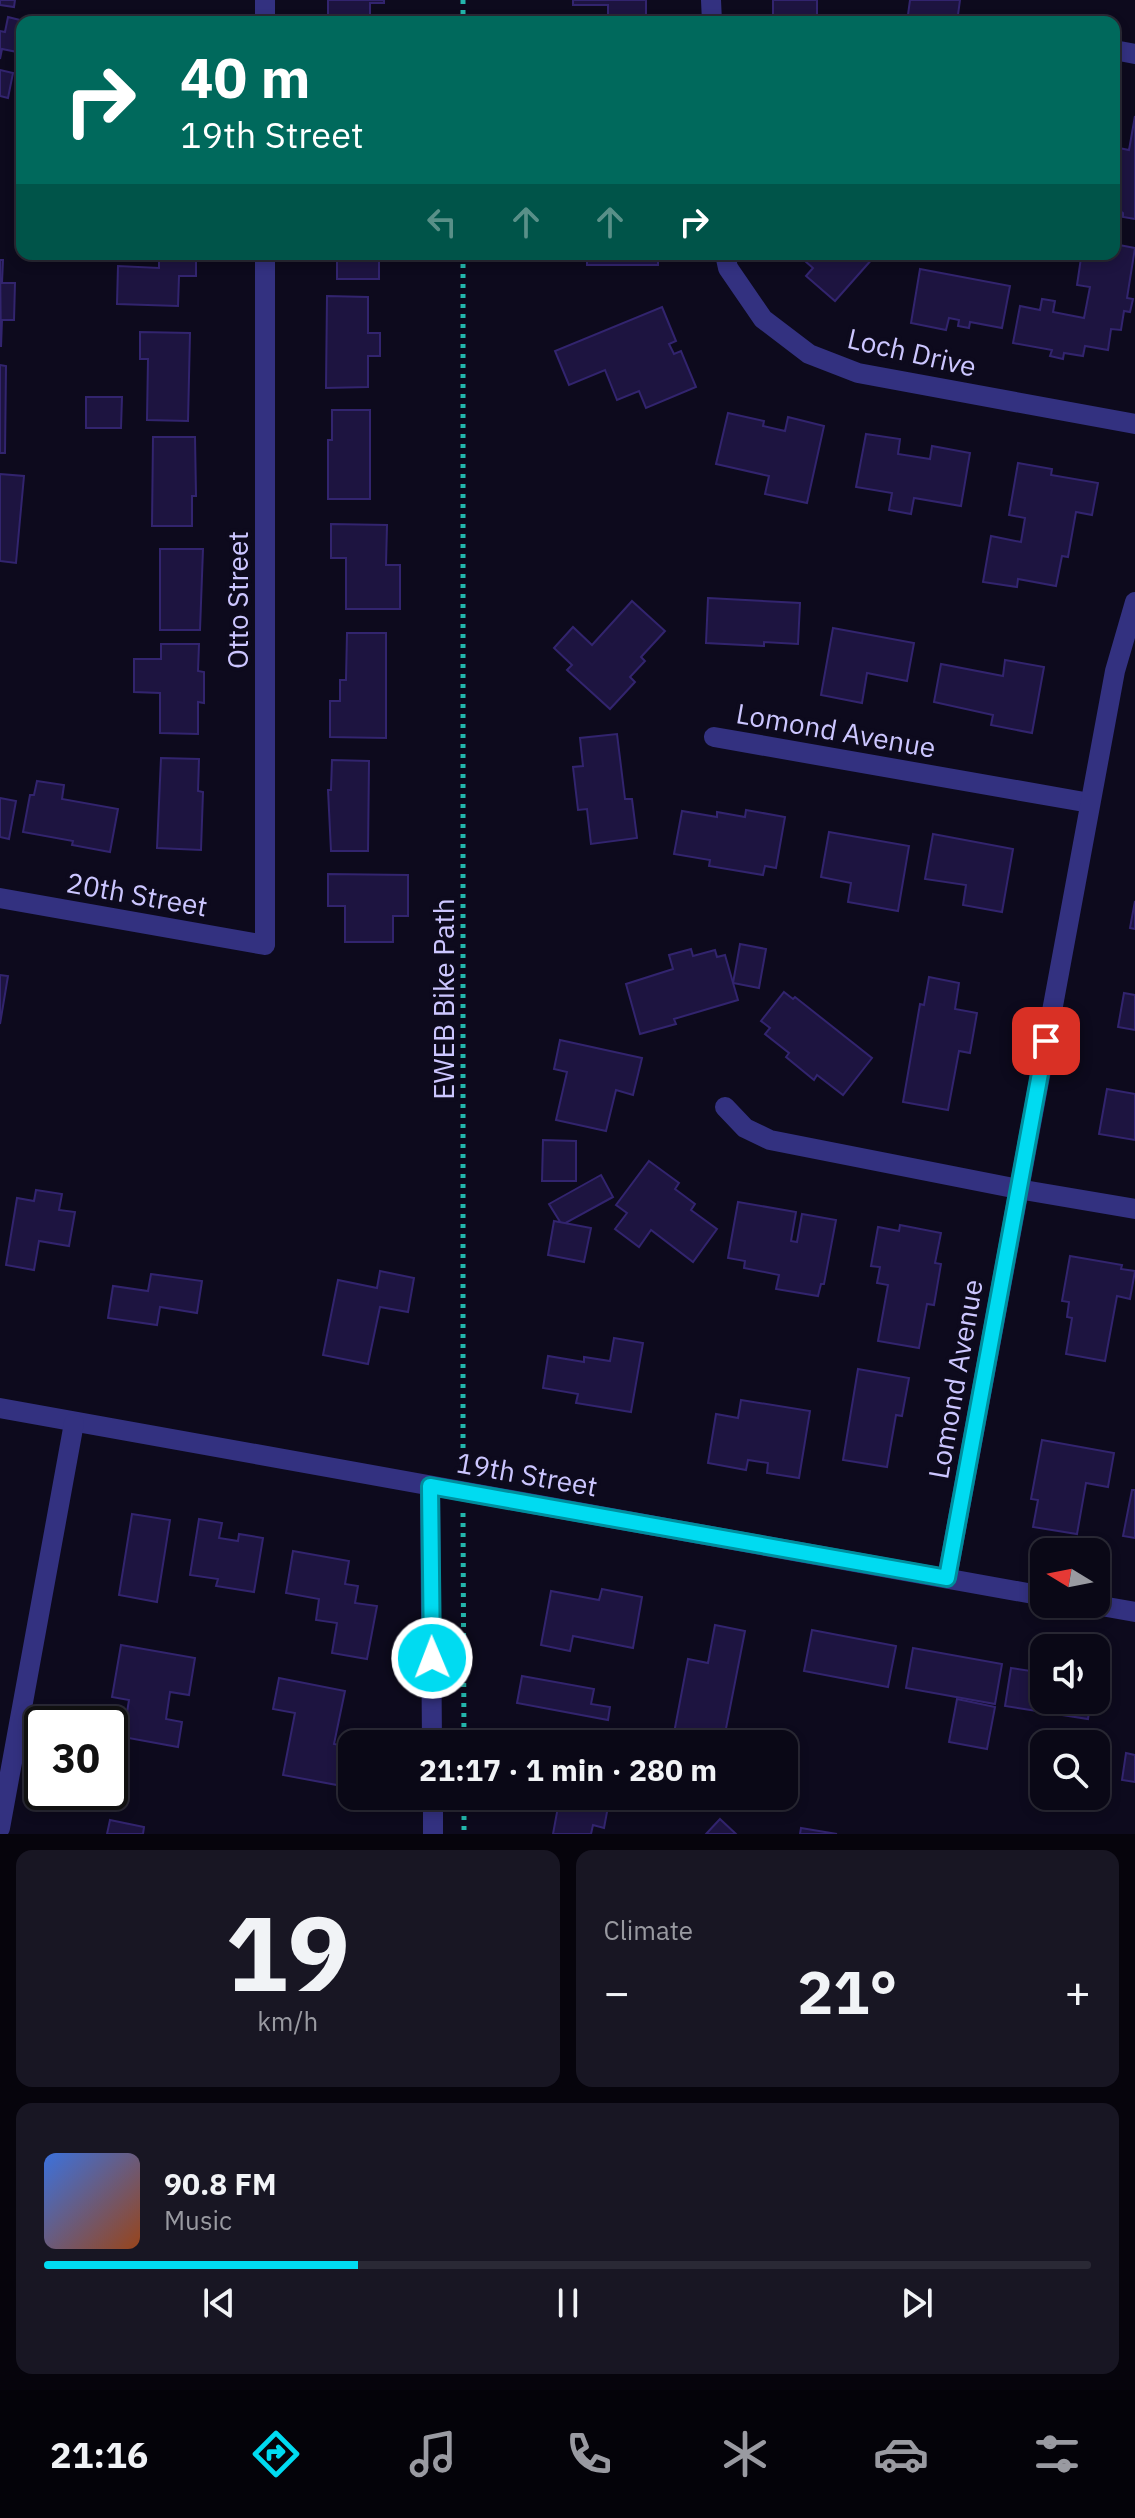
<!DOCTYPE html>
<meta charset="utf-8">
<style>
body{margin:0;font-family:"IBM Plex Sans",sans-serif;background:#181623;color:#f1f3f6;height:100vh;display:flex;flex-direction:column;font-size:30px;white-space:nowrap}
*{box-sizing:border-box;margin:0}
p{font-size:26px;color:#999aa1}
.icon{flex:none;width:44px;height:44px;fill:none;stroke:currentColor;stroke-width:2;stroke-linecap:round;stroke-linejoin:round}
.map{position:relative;height:1834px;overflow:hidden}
.details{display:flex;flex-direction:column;gap:16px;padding:16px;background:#06040c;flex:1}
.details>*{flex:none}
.banner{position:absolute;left:16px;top:16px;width:1104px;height:244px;border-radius:16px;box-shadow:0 4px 12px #0003,0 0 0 2px #2a2935;background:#00695c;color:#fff;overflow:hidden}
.needle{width:52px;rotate:280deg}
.buttons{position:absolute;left:1030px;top:1538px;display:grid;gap:16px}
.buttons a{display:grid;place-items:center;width:80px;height:80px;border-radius:16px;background:#0a0816;box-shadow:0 4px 12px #0003,0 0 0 2px #2a2935;font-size:40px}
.speed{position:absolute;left:24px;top:1706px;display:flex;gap:16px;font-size:40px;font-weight:700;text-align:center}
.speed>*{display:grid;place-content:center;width:104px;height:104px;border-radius:50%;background:#0a0816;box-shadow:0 4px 12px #0003,0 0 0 2px #2a2935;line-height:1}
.speed .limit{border:4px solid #111;border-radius:12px;background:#fff;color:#111}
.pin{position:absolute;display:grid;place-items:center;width:68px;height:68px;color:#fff;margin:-34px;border-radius:16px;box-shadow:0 4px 12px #0006}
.me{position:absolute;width:88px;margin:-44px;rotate:359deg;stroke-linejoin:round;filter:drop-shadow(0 0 6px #0008)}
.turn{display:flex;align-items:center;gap:28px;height:168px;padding:0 32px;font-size:36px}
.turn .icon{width:104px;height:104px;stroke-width:2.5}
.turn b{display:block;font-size:56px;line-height:68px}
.lanes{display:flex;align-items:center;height:76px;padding:0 32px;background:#0003;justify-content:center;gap:40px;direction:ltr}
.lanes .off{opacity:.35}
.big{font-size:60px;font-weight:700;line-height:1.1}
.details .card{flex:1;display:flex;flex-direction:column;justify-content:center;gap:12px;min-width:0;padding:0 28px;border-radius:16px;background:#181623}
.details .dial{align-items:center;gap:0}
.dial b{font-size:104px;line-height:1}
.song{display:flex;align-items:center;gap:24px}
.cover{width:96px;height:96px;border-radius:12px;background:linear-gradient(135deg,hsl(220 70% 55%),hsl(20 70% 35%))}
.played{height:8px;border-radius:4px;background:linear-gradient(90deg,#00dbf1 30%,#2a2935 30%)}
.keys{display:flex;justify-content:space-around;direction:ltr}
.heat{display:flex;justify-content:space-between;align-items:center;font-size:44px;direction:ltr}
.details .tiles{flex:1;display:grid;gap:16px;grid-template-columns:1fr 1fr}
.card:last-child{grid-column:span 2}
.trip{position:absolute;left:338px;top:1730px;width:460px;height:80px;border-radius:16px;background:#0a0816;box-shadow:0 4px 12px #0003,0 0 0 2px #2a2935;font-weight:700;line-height:80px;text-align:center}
.tabs{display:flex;height:128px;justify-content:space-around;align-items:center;background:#040309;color:#999aa1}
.tabs .icon{width:56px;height:56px}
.tabs .on{color:#00dbf1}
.tabs b{font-size:36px;color:#f1f3f6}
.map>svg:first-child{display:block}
</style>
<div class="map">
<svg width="1135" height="1834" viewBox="0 0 1135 1834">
<rect width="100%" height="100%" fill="#0d0a1d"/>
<!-- building -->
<g fill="#1d1440" stroke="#32246e" stroke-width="2">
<path d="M0,0h15l-1,7 -14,-2z"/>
<path d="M328,0h56v3h-14v19h-42z"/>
<path d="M573,0h73v22h-38v-17h-35z"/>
<rect x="773" y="0" width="44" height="22"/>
<path d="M910,0h50l-3,22h-50z"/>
<path d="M8,17l20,5h-6v31l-20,-4 -2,10v-28l5,1z"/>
<path d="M0,70l13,3 -5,25 -8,-2z"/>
<path d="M1135,116v103l-12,-2v-4l-9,-6v-60l15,3z"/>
<path d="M1114,244l21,4 -8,50 6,1 -3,13 -6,-1 -3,19 -10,-1 -3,21 -23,-4 -2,10 -19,-3 -1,6 -13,-3 2,-6 -39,-7 7,-37 20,4 2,-11 13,2 -2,11 31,6 6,-31 -13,-2 4,-27 14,2 1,-6h18z"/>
<path d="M159,254h37v22h-17l-1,30 -61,-2 1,-38 41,2z"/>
<rect x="337" y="254" width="42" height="25"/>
<rect x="587" y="254" width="71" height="11"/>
<path d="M797,254h71l5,4 -38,43 -29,-25 7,-8z"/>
<path d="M0,260h3l-1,23h13l-1,37h-12l-1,27z"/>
<path d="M920,269l90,17 -8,42 -32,-6 -1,6 -11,-2 1,-6 -10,-2 -3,12 -35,-7z"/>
<path d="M327,296l41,1v36h12v23h-12v31l-42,1z"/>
<path d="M662,307l14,34 -7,3 5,10 7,-3 15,36 -50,21 -7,-17 -22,9 -12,-30 -36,15 -14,-34z"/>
<path d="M140,332l50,1 -2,88 -41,-1 1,-61h-8z"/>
<path d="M0,365l6,1 -1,87h-5z"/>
<path d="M86,397h36l-1,31h-35z"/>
<path d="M332,410h38v89h-42v-59h4z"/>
<path d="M728,413l36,8 -1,5 22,5 3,-14 36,9 -17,77 -42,-9 4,-18 -53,-12z"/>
<path d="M866,434l34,5 -2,15 32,5 2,-13 38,7 -9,53 -47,-8 -3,16 -22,-4 3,-17 -36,-6z"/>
<path d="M153,437h42l1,59h-4v30h-40z"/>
<path d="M1018,463l34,6 -1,6 47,8 -6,32 -16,-3 -8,45 -6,-1 -6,30 -38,-7 -1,8 -34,-5 8,-46 30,6 4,-24 -16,-3z"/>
<path d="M0,474l24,2 -8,87 -16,-2z"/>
<path d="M331,524l56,1 -1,40h14v44h-54v-51h-15z"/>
<path d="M160,549h43l-3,81h-40z"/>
<path d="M708,598l92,5 -2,41 -34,-2v4l-58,-3z"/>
<path d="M632,601l33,30 -24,26 4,4 -15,16 5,5 -25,27 -43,-39 5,-5 -18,-17 19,-21 19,18z"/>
<path d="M833,628l81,15 -7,38 -40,-8 -5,30 -41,-8z"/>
<path d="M347,633h39v105l-56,-1v-36h10v-21h6z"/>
<path d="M161,644h38l-1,27 6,1v31l-6,-1v32l-38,-1v-40l-26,-1v-33h27z"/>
<path d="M1005,660l39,7 -12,66 -41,-8 2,-10 -59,-13 7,-38 62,12z"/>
<path d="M617,734l8,65h7l5,39 -46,6 -4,-35 -9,1 -5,-43 10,-1 -3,-28z"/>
<path d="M161,758l38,1 -1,32 5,1 -2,58 -44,-2z"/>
<path d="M332,760l37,1 -1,90h-37l-3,-61h3z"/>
<path d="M37,781l27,4 -2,14 56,10 -8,43 -38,-7 1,-4 -50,-9 7,-37h4z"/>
<path d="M0,798l16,3 -7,38 -9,-2z"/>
<path d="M746,810l39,7 -9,51 -11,-2 -2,9 -54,-9 1,-6 -36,-6 8,-43 35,6v-5l28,5z"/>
<path d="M829,832l80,14 -11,65 -50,-9 3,-19 -30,-6z"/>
<path d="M933,834l80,15 -11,63 -39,-7 3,-20 -41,-6z"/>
<path d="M328,874l80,1v41h-15v26h-48v-36h-17z"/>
<path d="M1135,901v28l-5,-1z"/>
<path d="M740,944l26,5 -7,39 -26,-5z"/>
<path d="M691,949l2,7 22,-6 2,7 8,-2 13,45 -64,19 2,5 -36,10 -14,-50 47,-15 -4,-14z"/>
<path d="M0,975l8,1 -8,48z"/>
<path d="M929,977l30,6 -4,26 22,4 -7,40 -11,-2 -11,59 -45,-8 17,-98 4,1z"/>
<path d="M784,992l9,7 2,-2 77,61 -29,37 -26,-20 -3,5 -28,-23 3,-4 -24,-19 5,-6 -9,-7z"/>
<path d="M1124,993l11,2v35l-17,-3z"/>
<path d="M560,1040l82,18 -9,37 -17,-5 -10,41 -50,-11 11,-48 -13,-3z"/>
<path d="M1107,1089l28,5v46l-36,-6z"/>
<path d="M543,1140l33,1v40h-34z"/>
<path d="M649,1161l30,22 -4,6 20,15 -4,6 26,19 -24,33 -42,-32 -12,17 -24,-18 12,-16 -11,-8z"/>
<path d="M601,1175l12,22 -51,28 -13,-21z"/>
<path d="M36,1190l26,4 -3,16 16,2 -6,34 -30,-5 -5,29 -28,-5 11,-67 17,3z"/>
<path d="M738,1202l58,10 -5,29 6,1 5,-28 34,6 -12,64h-3l-3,12 -42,-7 3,-14 -35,-7 1,-7 -17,-3z"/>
<path d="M554,1221l37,7 -7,34 -36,-7z"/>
<path d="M900,1225l41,8 -6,30 6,1 -7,41 -7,-1 -8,44 -41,-7 10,-56 -11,-2 3,-16 -9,-1 7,-39 21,4z"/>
<path d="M1070,1256l52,9 -1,4 14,2 -5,28 -13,-3 -12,65 -39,-7 6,-36 -5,-1 2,-15 -7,-1z"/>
<path d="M380,1271l34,7 -6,34 -28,-5 -12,57 -45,-9 15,-75 39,8z"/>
<path d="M151,1274l51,7 -5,32 -37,-6 -3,18 -49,-7 5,-32 35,5z"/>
<path d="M614,1338l29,5 -12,69 -55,-9 2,-9 -35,-6 5,-32 36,6v-5l26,4z"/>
<path d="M858,1369l51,9 -7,38 -6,-1 -9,52 -44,-7z"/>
<path d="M741,1400l69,11 -11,67 -32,-5 1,-10 -20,-3 -2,10 -38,-7 8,-49 22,4z"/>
<path d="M1042,1440l72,13 -6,34 -22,-4 -9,51 -44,-7 5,-27 -7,-1z"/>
<path d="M1132,1490h3v48l-12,-2z"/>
<path d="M132,1514l38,6 -13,82 -38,-7z"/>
<path d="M199,1519l23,4 -3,15 19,3 1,-7 24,4 -9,54 -38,-6 2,-7 -28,-4z"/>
<path d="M293,1551l56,10 -4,23 13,2 -3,17 22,3 -10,53 -35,-6 5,-30 -21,-3 3,-21 -33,-6z"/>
<path d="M602,1589l40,8 -9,51 -60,-12 -3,15 -29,-6 10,-54 48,9z"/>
<path d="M715,1625l30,6 -22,113h-35l2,-8 -16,-3 14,-74 20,4z"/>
<path d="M812,1630l84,16 -8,41 -84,-16z"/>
<path d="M121,1645l74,13 -6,37 -19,-3 -4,27 16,3 -4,25 -55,-10 6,-37 -17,-3z"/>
<path d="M913,1648l89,16 -7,40 -89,-16z"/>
<path d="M1011,1668l33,5v27h47l-3,19 -83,-13z"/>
<path d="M522,1676l72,13 -3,15 19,3 -2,13 -91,-17z"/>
<path d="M279,1678l66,13 -11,53 11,2 -8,39 -54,-10 12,-62 -22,-4z"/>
<path d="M957,1699l38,8 -8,42 -38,-7z"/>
<path d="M1126,1753l9,2v27l-13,-2z"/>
<path d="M560,1796h50l-6,32 -11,-3 -2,9h-38z"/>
<path d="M720,1819l16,15h-30z"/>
<path d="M110,1820l34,7 -1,7h-36z"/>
<path d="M801,1828l36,6h-37z"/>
</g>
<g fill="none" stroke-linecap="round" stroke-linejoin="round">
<!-- path -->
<g stroke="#23b6ac" stroke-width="5" stroke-dasharray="4 6" stroke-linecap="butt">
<path d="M463,0v22"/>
<path d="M463,254v1213"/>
<path d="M463,1513l1,231"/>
<path d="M464,1796v38"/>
</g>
<!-- minor -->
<g stroke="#333180" stroke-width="20">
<path d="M265,0v22"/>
<path d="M711,0l1,22"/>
<path d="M1114,50l21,4"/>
<path d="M725,254l3,14 35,51 46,35 49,19 277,51"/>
<path d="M714,737l376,66"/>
<path d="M0,898l265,47v-691"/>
<path d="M725,1107l20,21 25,12 248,49 117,20"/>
<path d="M0,1408l1044,188"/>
<path d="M430,1486l2,258"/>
<path d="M947,1578l168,-907 20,-69"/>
<path d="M1090,1604l45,8"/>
<path d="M433,1796v38"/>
<path d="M0,1828l74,-405"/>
</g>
</g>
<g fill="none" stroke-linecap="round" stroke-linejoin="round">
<!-- route casing -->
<g stroke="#008e9d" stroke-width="20">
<path id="route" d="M432,1658l-2,-172 517,92 99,-537"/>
</g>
<!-- route -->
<use href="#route" stroke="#00dbf1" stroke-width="14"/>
</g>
<g text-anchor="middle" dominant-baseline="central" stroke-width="8" stroke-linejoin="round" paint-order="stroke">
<!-- street labels -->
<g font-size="28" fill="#ccc6ff" stroke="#0d0a1d">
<text transform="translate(912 352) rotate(13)">Loch Drive</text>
<text transform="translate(237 600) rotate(-90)">Otto Street</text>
<text transform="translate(836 730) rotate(10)">Lomond Avenue</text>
<text transform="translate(137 894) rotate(10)">20th Street</text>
<text transform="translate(443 999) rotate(-90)">EWEB Bike Path</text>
<text transform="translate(955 1379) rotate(-80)">Lomond Avenue</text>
<text transform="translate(527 1474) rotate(10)">19th Street</text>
</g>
</g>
</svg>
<div class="buttons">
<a><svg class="needle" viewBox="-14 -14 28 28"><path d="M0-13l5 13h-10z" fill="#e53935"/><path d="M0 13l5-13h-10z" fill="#999aa1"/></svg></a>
<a><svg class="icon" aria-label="sound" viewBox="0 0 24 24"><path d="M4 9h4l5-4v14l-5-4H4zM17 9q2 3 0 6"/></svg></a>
<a><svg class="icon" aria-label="search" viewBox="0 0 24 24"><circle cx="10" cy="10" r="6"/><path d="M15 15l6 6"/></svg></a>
</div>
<div class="speed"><div class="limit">30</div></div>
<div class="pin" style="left:1046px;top:1041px;background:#d93025"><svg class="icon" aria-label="arrive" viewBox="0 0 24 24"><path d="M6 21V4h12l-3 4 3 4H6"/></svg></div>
<svg class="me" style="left:432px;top:1658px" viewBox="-20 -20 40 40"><circle r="17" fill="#00dbf1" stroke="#fff" stroke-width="3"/><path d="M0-11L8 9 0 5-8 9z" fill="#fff"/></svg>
<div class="trip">21:17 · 1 min · 280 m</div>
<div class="banner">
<div class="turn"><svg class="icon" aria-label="right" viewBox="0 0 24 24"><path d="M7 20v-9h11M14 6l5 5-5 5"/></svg><div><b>40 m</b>19th Street</div></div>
<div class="lanes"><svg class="icon off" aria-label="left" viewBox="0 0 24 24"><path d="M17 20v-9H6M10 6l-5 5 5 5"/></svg><svg class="icon off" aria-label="ahead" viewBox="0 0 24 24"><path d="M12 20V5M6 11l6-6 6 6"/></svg><svg class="icon off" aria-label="ahead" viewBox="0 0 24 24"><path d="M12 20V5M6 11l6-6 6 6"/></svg><svg class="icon" aria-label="right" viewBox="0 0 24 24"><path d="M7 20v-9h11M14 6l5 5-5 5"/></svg></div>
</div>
</div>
<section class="details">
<div class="tiles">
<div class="card dial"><b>19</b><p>km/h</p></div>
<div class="card"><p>Climate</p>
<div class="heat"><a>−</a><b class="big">21°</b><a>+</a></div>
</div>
<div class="card">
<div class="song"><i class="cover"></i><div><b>90.8 FM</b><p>Music</p></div></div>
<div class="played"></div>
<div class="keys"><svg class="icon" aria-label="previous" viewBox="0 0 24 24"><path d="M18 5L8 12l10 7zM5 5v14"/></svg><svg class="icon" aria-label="pause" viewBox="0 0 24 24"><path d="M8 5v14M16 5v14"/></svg><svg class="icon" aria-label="next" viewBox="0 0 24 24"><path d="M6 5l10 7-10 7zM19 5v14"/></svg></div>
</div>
</div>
</section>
<nav class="tabs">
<b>21:16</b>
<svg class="icon on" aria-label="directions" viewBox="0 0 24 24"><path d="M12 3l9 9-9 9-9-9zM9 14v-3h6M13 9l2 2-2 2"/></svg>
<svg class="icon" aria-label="music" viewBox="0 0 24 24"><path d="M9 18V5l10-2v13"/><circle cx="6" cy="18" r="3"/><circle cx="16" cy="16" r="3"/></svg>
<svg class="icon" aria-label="phone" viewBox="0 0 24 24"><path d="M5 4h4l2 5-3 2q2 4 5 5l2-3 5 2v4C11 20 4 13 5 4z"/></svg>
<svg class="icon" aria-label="climate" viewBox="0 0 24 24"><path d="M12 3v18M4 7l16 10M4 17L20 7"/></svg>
<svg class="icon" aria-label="car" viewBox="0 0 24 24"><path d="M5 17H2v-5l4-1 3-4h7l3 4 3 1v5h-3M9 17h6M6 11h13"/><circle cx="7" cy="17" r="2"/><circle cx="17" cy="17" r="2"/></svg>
<svg class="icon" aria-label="filters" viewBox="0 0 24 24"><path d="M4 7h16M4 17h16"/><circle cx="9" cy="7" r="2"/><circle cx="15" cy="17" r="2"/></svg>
</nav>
